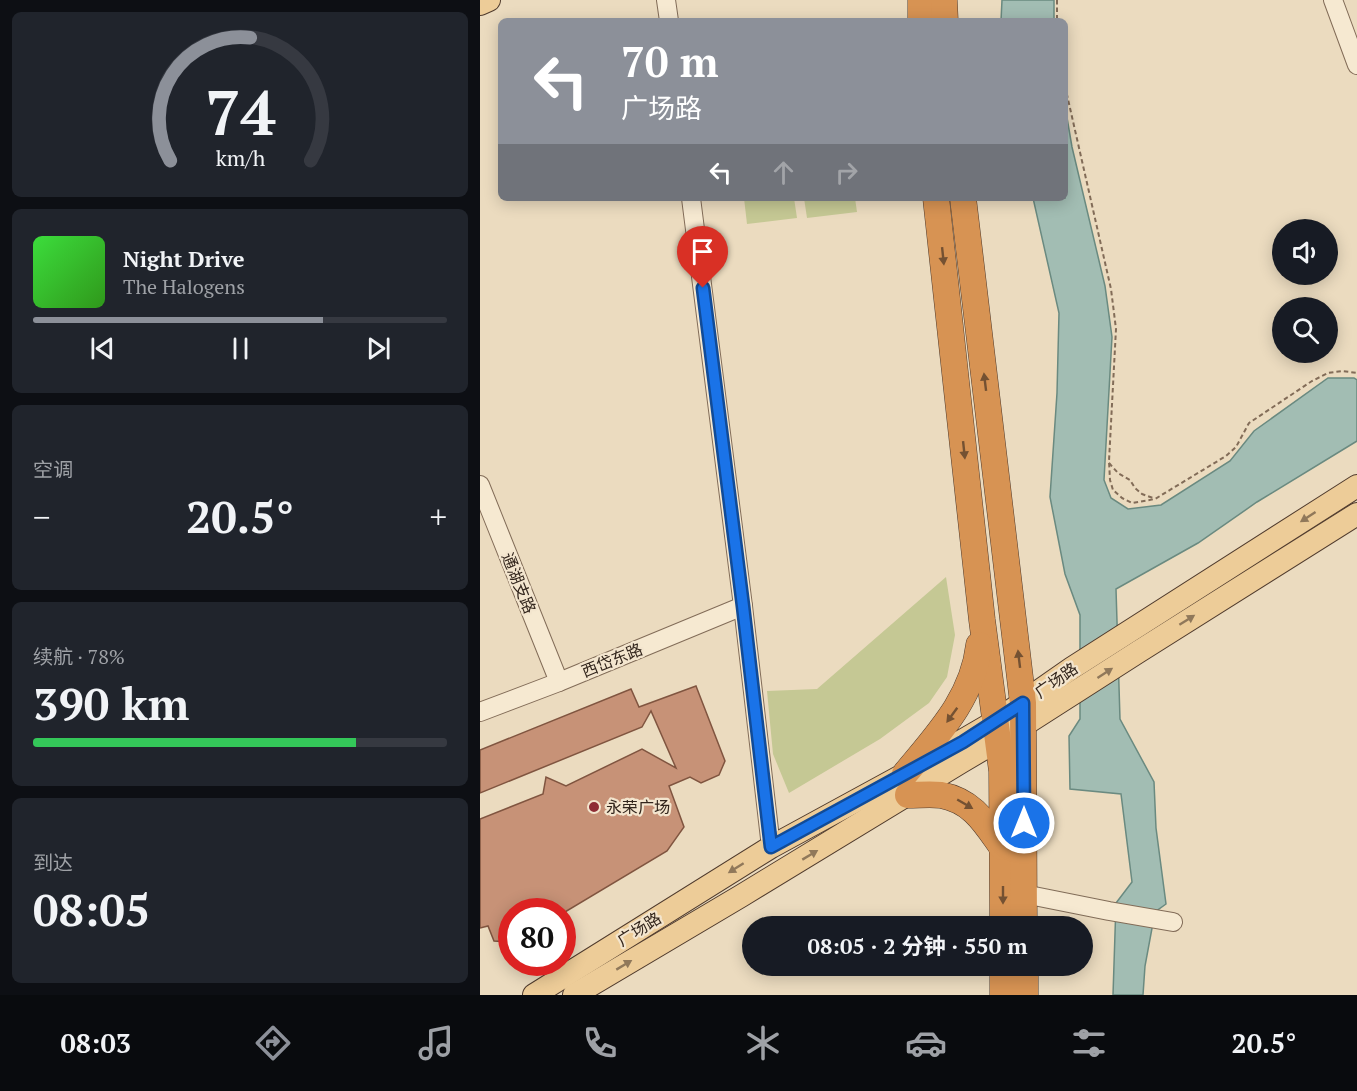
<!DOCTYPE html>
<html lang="zh">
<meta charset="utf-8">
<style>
body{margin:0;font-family:"PT Serif","Noto Sans SC",serif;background:#20242c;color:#f1f3f6;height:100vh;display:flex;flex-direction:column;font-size:22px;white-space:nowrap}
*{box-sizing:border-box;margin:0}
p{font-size:20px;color:#9ea1a6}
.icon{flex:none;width:33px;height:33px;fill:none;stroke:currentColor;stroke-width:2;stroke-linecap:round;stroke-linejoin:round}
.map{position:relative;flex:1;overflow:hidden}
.side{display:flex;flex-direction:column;gap:12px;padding:12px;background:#0d0f14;width:480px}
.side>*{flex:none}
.top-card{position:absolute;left:18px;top:18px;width:570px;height:183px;border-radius:9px;box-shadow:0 3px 15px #0003;background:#8c9099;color:#fff;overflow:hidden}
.controls{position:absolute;left:792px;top:219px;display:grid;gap:12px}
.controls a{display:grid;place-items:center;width:66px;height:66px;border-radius:50%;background:#171b24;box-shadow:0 3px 15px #0003;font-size:30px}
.speed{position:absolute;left:18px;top:898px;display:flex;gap:12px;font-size:30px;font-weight:700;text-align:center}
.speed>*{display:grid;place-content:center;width:78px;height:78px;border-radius:50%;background:#171b24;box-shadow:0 3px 15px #0003;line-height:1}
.speed .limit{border:9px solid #d22;background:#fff;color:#111}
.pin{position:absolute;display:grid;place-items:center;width:51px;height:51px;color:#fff;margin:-62px -26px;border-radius:50% 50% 50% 0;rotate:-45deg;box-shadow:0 0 6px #0007}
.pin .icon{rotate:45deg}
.me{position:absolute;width:66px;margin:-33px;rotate:0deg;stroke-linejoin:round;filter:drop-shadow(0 0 4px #0008)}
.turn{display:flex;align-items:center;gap:21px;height:126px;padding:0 24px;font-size:27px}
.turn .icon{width:78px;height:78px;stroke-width:2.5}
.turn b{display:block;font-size:42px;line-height:51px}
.lanes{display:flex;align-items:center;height:57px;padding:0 24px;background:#0003;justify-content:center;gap:30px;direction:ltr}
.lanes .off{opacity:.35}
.big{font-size:45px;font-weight:700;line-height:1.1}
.side .tile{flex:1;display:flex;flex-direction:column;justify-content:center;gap:9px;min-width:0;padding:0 21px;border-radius:9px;background:#20242c}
.side .dial{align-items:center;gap:0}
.dial svg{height:156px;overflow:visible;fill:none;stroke:#363941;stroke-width:7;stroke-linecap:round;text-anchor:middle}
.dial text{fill:#f1f3f6;stroke:none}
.song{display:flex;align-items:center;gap:18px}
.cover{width:72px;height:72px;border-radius:9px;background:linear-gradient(135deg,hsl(120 70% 55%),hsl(110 70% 35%))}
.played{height:6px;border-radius:3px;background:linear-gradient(90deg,#8c9099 70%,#363941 70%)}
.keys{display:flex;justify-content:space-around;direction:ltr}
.heat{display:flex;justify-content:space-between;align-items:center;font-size:33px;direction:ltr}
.charge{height:9px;border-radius:4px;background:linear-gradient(90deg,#34c759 78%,#363941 0)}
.trip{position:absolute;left:262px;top:916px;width:351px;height:60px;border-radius:30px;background:#171b24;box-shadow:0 3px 15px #0003;font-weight:700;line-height:60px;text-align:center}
.dock{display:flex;height:96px;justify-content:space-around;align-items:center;background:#090b0e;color:#9ea1a6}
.dock .icon{width:42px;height:42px}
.dock .current{color:#8c9099}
.dock b{font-size:27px;color:#f1f3f6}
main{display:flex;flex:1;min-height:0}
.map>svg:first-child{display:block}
</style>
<main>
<section class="side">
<div class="tile dial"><svg viewBox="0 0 100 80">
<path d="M14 69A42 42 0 1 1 86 69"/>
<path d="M14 69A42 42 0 0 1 55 6" stroke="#8c9099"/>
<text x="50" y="56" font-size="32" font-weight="700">74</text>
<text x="50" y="72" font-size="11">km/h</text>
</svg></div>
<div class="tile">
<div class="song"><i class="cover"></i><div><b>Night Drive</b><p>The Halogens</p></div></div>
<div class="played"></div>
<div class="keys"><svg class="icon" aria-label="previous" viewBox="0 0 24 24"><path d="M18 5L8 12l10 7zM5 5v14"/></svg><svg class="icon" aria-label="pause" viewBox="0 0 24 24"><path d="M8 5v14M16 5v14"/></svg><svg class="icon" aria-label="next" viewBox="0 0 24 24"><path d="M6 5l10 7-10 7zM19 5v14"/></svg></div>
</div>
<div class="tile"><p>空调</p>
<div class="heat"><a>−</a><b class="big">20.5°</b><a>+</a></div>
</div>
<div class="tile"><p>续航 · 78%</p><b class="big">390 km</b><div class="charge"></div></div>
<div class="tile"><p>到达</p><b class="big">08:05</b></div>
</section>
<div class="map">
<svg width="877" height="995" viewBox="0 0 877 995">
<rect width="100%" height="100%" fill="#ebdbbf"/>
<!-- green -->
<g fill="#c5c894">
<path d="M264,198h50l3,20 -50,6z"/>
<path d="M324,198h51l2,14 -50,6z"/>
<path d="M466,577l9,58 -8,42 -18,26 -49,36 -91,54 -16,-39 -6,-63 50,-2z"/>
</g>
<!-- water -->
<g fill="#a2bdb3" stroke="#6a8a80" stroke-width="1.5">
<path d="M522,0h52v21h-53z"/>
<path d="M585,106l7,41 33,139 7,51 -8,143 7,18 17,11 33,-4 69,-44 24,-30 74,-53h26l3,2v61l-100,61 -59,41 -82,46 4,130 34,63 2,46 10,76 -11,8 -10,54 -2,29h-30l3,-92 16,-21 -11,-88 -51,-5 -1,-53 11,-17v-104l-15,-41 -15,-77 7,-104 2,-80 -26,-115h32z"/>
</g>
<!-- building -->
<path fill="#c79277" stroke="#805540" stroke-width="1.5" d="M216,686l29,75 -6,14 -18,8 -11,-6 -21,9 15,41 -17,24 -102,61h-53v30l-18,-1 -6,-15 -8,2v-109l63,-25 3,-17 20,9 76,-37 34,19 -25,-57 -9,16 -162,66v-43l151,-61 8,18z"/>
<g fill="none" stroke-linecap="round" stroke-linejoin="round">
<!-- minor casing -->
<g stroke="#826c58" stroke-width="20">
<g id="minor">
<path d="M186,0l3,21"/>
<path d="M853,0l24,65"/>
<path d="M211,198l52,408 28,241"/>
<path d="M0,485l79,197"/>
<path d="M0,712l79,-30 184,-76"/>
<path d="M544,894l85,17 64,11"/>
</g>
</g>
<!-- major casing -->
<g stroke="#503b2d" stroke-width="24">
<g id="major">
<path d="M0,4l9,-4"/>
<path d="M54,995l237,-148 134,-73 91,-53 76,-53 285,-182"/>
<path d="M94,995l167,-99 220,-134 63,-37 114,-73 219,-138"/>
</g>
</g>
<!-- highway casing -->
<g stroke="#503b2d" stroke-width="27">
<g id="highway">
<path d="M441,0v21"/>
<path d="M464,0l1,21"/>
<path d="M456,198l46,422 20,151 1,156"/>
<path d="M483,198l60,505 1,224"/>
<path d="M425,774c33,-40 68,-76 74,-129"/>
<path d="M428,795c11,0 22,-1 33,0 32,6 44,28 61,52"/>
<path d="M523,966v29"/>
<path d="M545,966v29"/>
</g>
</g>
<!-- path -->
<g stroke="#826c58" stroke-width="2" stroke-dasharray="4.5 3" stroke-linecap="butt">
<path d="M577,0v21"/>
<path d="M585,86l46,203 5,40 -7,132 1,19 3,10 9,8 10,5 23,-4 71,-43 10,-9 13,-24 63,-42 16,-8 14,-2 15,2"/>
<path d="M629,463l9,10 12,7 5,8 7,6 11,4"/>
</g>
<!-- minor -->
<use href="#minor" stroke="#f6e9d1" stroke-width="18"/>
<!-- major -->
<use href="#major" stroke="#edcc98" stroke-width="22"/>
<!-- highway -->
<use href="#highway" stroke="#d79353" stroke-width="26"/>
</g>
<!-- one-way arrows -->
<defs><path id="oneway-solid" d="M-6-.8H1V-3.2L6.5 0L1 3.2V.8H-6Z" transform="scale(1.5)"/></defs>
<g fill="#745132">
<use href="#oneway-solid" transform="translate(463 256) rotate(84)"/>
<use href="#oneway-solid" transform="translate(505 382) rotate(-97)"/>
<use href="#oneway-solid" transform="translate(484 450) rotate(84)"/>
<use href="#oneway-solid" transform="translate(539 659) rotate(-97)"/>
<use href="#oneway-solid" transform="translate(472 715) rotate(126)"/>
<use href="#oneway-solid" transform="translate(485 804) rotate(30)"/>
<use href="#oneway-solid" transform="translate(523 895) rotate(90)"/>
</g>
<g fill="#90785a">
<use href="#oneway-solid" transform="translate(828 517) rotate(147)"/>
<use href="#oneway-solid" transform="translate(707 620) rotate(-32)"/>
<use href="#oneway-solid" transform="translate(625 673) rotate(-33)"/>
<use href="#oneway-solid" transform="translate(330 855) rotate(-31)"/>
<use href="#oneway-solid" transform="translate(256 868) rotate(148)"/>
<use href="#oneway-solid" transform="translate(144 965) rotate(-31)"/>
</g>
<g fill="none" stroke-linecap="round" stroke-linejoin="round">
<!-- route casing -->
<g stroke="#114b97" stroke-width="15">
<path id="route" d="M223,288l40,318 28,241 192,-105 60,-39 1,120"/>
</g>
<!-- route -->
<use href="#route" stroke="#1a73e8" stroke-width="10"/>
</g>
<!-- markers -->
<circle fill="#8e2c34" stroke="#f3e5ce" stroke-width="2" cx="114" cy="807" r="6"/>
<g text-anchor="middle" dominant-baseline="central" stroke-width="4.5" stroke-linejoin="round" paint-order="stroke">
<!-- street labels -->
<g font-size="16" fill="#32251c" stroke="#f3e5ce">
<text transform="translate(39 583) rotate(68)">通湖支路</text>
<text transform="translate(132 660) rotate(-22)">西岱东路</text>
<text transform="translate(576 680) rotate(-35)">广场路</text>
<text transform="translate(159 929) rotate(-32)">广场路</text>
</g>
<!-- poi labels -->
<g font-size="16" fill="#32251c" stroke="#f3e5ce" text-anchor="start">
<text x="126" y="807">永荣广场</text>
</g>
</g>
</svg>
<div class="controls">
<a><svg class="icon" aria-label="sound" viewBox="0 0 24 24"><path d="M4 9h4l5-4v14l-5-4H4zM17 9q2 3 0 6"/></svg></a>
<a><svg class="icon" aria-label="search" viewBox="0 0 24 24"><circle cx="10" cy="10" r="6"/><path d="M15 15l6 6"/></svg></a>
</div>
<div class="speed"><div class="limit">80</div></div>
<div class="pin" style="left:223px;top:288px;background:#d93025"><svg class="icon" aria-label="arrive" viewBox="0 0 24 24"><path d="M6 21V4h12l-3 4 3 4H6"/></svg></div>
<svg class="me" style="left:544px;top:823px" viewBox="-20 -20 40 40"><circle r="17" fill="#1a73e8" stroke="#fff" stroke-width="3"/><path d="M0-11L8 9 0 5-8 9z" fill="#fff"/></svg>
<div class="trip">08:05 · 2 分钟 · 550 m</div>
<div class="top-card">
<div class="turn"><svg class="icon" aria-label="left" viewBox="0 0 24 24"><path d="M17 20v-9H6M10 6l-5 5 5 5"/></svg><div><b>70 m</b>广场路</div></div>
<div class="lanes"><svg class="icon" aria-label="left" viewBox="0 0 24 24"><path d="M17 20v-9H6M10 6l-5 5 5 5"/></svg><svg class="icon off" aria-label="ahead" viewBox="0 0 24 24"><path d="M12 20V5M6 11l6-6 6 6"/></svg><svg class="icon off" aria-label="right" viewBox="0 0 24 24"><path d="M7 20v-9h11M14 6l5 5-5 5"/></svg></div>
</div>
</div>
</main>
<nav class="dock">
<b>08:03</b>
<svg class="icon current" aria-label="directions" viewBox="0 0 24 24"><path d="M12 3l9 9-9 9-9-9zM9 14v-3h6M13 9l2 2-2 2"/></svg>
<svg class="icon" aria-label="music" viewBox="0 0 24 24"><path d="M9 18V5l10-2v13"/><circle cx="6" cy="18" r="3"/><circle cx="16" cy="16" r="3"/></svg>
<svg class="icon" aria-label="phone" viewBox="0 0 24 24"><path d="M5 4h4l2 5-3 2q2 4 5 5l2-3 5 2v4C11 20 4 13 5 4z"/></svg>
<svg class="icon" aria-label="climate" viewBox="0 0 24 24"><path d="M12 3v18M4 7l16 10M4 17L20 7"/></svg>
<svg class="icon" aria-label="car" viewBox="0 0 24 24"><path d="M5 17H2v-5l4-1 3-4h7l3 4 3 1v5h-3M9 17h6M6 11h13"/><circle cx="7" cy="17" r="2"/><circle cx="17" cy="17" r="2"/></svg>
<svg class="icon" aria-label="filters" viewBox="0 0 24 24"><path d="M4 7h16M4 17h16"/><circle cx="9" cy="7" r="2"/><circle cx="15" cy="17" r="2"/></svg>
<b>20.5°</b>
</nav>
